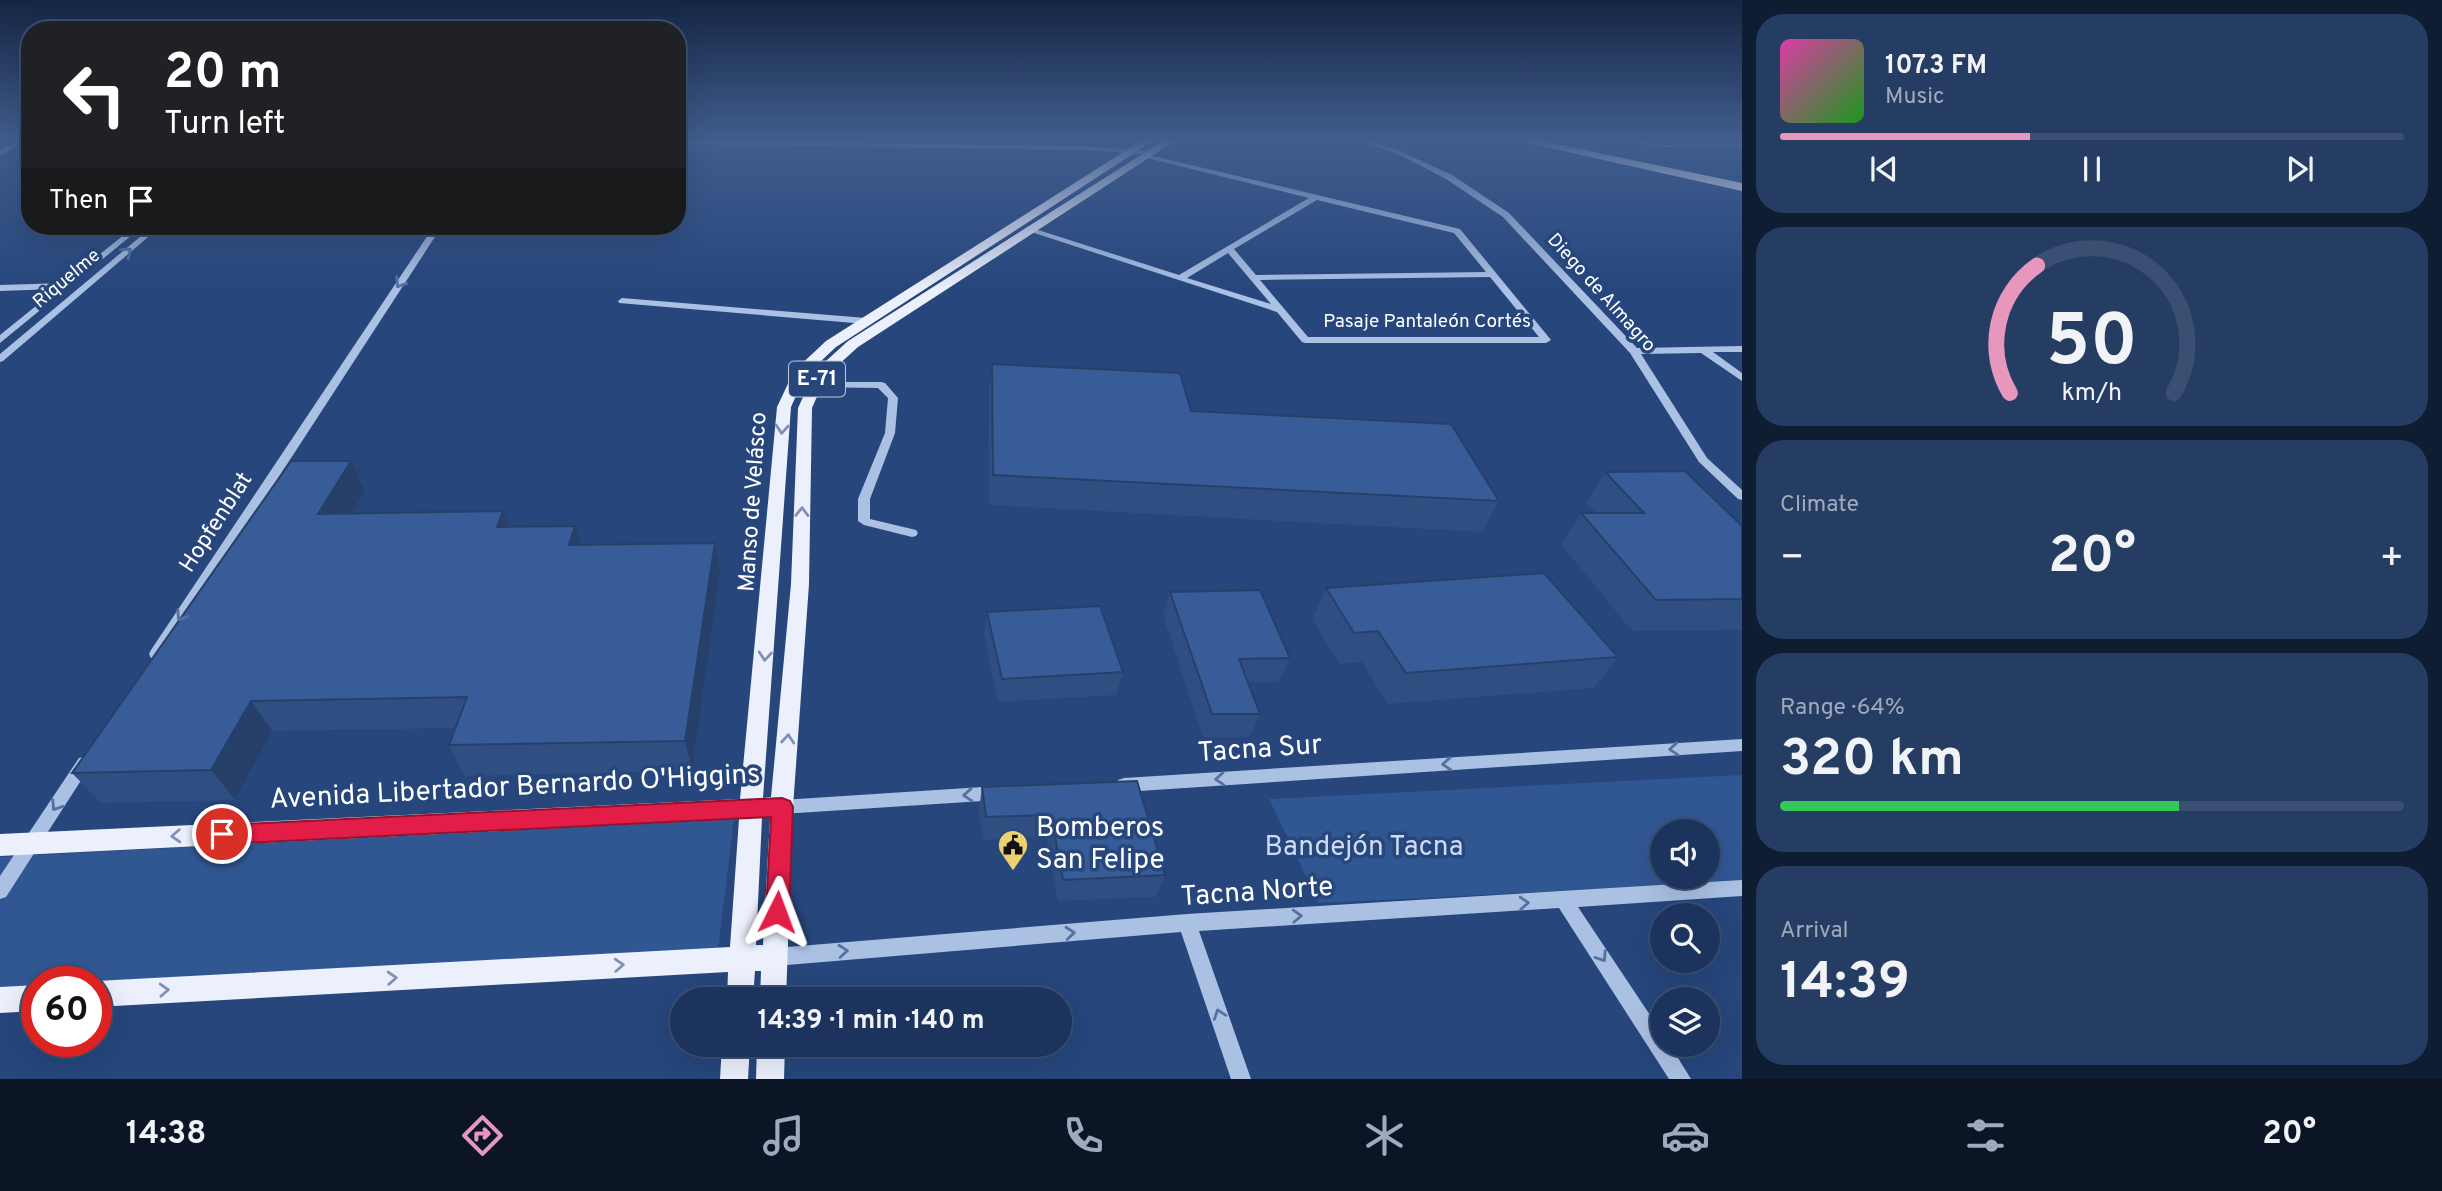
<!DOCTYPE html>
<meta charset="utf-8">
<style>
body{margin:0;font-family:Overpass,sans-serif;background:#253c63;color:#f1f3f6;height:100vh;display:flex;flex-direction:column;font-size:26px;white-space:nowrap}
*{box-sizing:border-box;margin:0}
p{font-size:23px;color:#a0aabc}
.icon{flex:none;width:38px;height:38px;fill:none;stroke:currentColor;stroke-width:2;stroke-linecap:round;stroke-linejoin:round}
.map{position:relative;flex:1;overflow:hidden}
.details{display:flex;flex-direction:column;gap:14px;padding:14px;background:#0f1d33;width:700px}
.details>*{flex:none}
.hud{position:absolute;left:21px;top:21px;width:665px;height:214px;border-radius:28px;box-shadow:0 7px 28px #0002,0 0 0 2px #3a4f72;background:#202124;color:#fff;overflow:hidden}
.fabs{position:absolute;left:1650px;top:819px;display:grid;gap:14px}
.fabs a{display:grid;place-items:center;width:70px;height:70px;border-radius:50%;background:#1c345d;box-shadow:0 7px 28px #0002,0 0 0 2px #3a4f72;font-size:35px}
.speed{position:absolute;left:21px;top:966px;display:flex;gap:14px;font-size:35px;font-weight:700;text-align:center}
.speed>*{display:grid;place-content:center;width:91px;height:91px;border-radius:50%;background:#1c345d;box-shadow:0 7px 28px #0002,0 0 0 2px #3a4f72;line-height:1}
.speed .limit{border:10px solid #d22;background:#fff;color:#111}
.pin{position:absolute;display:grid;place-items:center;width:60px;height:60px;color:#fff;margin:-30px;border:4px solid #fff;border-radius:50%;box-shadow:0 2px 7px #0007}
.me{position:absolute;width:77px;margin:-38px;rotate:3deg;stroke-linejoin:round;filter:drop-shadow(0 0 5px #0008)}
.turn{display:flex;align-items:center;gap:24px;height:147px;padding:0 28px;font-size:32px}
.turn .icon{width:91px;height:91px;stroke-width:2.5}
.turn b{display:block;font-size:49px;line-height:60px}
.then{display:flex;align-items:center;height:66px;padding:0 28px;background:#0003;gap:14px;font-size:26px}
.big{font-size:52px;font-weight:700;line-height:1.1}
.details .card{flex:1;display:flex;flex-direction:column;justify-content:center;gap:10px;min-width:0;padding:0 24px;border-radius:28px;background:#253c63}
.details .dial{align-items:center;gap:0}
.dial svg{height:182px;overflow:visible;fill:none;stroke:#3a4f72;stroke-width:7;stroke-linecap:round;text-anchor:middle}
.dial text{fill:#f1f3f6;stroke:none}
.song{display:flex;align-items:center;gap:21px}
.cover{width:84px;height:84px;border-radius:10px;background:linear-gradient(135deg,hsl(320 70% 55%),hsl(120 70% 35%))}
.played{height:7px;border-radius:4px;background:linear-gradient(90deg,#e797bd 40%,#3a4f72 40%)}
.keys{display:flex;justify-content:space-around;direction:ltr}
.heat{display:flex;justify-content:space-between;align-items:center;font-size:38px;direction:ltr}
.charge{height:10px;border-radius:5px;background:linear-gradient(90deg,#34c759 64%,#3a4f72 0)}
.trip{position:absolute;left:670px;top:987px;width:402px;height:70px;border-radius:35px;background:#1c345d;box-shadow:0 7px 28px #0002,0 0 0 2px #3a4f72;font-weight:700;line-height:70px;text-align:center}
.tabs{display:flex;height:112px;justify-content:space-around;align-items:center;background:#0b1525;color:#a0aabc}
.tabs .icon{width:49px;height:49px}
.tabs .current{color:#e797bd}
.tabs b{font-size:32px;color:#f1f3f6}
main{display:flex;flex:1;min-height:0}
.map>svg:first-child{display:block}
</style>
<main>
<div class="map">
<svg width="1742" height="1079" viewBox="0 0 1742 1079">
<rect width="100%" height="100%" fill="#26467c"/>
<!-- green -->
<g fill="#315793" fill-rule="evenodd">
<path d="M1742,775v107l-423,21 -50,-104zM1662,831h46v46h-46z"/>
<path d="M734,818l-16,132 -622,32h-59v9l-37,3v-137z"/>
</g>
<!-- water -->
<path fill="#1b325c" stroke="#9fbbe5" stroke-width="2" d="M1626,139h116v6l-82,1z"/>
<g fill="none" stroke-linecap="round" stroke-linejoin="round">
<!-- minor -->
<g fill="#abc1e4" fill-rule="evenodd">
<path d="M20,139h8l-28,17v-5z"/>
<path d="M1355,139h10l35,12 52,24 57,38 128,135 105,-2v6h-29l29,21v8l-41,-28 -60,1 66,104 35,32v10l-4,-1 -39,-37 -69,-109 -127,-136 -57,-38 -50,-26z"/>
<path d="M677,140l406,6 68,5 3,2 -5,2 311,74 91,111 -5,3h-241l-3,-1 -25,-30 -252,-82 7,-2 147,47 130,-77 -166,-41v-3l-60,-4 -406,-6zM1317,200l137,33 32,39 -230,3 -22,-26zM1228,253l43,51 -84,-26zM1490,277l49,60h-231l-48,-57z"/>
<path d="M135,226h8l-143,117v-8l57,-46 -57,2v-6l64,-2z"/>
<path d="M153,226h8l-158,135 -3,1v-8z"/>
<path d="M434,226h8l-281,432 -5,1 -5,-1 -2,-4 2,-4z"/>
<path d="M622,298l244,20 5,3 -5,3 -247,-21 -1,-2z"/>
<path d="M813,382h68l4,1 13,15 -3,35 -25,66v20l46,11 2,3 -2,3 -4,1 -48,-12 -6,-4v-22l27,-66 3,-35 -10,-10 -69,-1v-4z"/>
<path d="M1742,739v12l-618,41 -6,-2 -2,-5 2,-5 6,-2z"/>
<path d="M84,757l5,1 3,5 -3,5 -83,129 -6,2v-23l79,-118z"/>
<path d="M998,786l6,2 2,5 -2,5 -6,2 -216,14 -6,-2 -2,-5 2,-5 6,-2z"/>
<path d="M1742,880v16l-164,11 84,126v12h8l21,34h-22l-110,-171 -360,23 52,148h-20l-50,-147 -406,34 -6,-3 -3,-6 3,-6 6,-3 412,-34z"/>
</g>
<!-- major -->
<g fill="#ebf0fc" fill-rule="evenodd">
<path d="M1144,139h12l-320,208 -31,29 -14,31 -28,391 8,-1 20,-213 7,-176 17,-37 33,-30 318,-202h12l-320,208 -32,29 -14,32 -3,176 -16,223 -7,192h-26l1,-28h-6l-2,28h-26l1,-27 -632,35v-25h-3l3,-1 634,-34 9,-128 -739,37v-22l740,-35 37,-392 17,-36 32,-30zM762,818h8l-7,127h-7z"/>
<path d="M37,985v26l-37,2v-26z"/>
<path d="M722,1045h28l-2,34h-28z"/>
<path d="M757,1045h28l-1,34h-28z"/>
</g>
<!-- highway -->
<path fill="#fff" fill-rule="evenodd" d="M1509,139h23l210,44v8z"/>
</g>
<!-- wall -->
<g fill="#2f4f83">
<path d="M992,364l199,47 308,90 -17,31 -493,-27v-112z"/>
<path d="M351,461l14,30 -13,22 156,14 72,18 140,28 -28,198 -228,5 -15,-31 6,-17 -183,3 -37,69 -134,3 -29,-30z"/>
<path d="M1605,472l137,54v104l-110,1 -71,-87 20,-31h15l-10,-11z"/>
<path d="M1326,588l292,69 -24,31 -206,16 -26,-42 -23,2 -27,-45z"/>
<path d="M1170,592l120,66 -11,24h-31l12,32 -10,23h-47l-40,-122z"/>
<path d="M987,612l136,60 -7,23 -118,7 -14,-67z"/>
<path d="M1137,781l28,94 -9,22 -98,4 -12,-64 -63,3 -4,-30 3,-23z"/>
</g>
<!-- shaded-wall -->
<g fill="#26406a">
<path d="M351,461l14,30 -32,53 -15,-30z"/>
<path d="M503,511l10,30 -16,-14z"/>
<path d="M575,526l9,30 -15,-11z"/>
<path d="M715,543l5,30 -28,198 -7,-30z"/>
<path d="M251,701l21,30 -37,69 -24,-30z"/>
</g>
<!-- building -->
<g fill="#375c98" stroke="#26406a" stroke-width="2">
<path d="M992,364l188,9 11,38 260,13 48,77 -506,-26z"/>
<path d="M291,461h60l-33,53 185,-3 -6,16 78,-1 -6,19 146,-2 -30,198 -236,4 18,-48 -216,4 -40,69 -139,3z"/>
<path d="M1685,471l57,55v73l-86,1 -75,-87h63l-39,-41z"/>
<path d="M1544,573l74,84 -212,16 -28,-42 -24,2 -28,-45z"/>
<path d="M1260,590l30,68 -51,1 21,55h-48l-42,-122z"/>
<path d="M1100,606l23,66 -121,7 -15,-67z"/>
<path d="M1137,781l28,94 -102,5 -12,-65 -65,2 -4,-30z"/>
</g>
<!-- one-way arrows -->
<defs><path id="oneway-chevron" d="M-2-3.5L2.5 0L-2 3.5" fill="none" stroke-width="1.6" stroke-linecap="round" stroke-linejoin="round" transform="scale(1.75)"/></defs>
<g stroke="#5571a0">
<use href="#oneway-chevron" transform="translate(127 252) rotate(-40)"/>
<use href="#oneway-chevron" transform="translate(400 283) rotate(123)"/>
<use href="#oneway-chevron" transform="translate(181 616) rotate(123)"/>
<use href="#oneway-chevron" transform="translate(1674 749) rotate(176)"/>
<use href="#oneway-chevron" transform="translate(1447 764) rotate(176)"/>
<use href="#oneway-chevron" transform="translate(1220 779) rotate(176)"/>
<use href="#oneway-chevron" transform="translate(968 795) rotate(176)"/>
<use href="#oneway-chevron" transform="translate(56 806) rotate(123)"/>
<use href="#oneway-chevron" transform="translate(1524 903) rotate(-3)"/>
<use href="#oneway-chevron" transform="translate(1297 916) rotate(-3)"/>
<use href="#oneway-chevron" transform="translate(1070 933) rotate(-5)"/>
<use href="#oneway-chevron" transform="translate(843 951) rotate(-5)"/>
<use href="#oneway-chevron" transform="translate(1602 957) rotate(57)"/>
<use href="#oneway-chevron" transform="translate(1219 1014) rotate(-109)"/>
</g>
<g stroke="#7f92b6">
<use href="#oneway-chevron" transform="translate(782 429) rotate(94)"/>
<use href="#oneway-chevron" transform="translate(802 512) rotate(-89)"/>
<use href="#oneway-chevron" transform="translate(765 656) rotate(95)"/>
<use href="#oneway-chevron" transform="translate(788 739) rotate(-85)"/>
<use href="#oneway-chevron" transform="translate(176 836) rotate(177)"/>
<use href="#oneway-chevron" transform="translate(619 965) rotate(-3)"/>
<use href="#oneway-chevron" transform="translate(392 978) rotate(-3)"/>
<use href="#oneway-chevron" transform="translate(164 990) rotate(-3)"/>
</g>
<!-- sky -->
<linearGradient id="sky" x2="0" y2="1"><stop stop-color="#152644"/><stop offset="0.48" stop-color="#415d8e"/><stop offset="1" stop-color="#415d8e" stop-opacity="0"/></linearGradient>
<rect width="1742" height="290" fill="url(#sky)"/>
<!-- route -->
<path fill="#e11d48" stroke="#92132f" stroke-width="2" d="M782,798l8,3 3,6 -4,105 -4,8 -8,3 -8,-3 -3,-8 5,-95 -549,27 -7,-3 -3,-7 3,-7 7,-2z"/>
<!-- icons -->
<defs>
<g id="civic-pin" transform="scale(1.575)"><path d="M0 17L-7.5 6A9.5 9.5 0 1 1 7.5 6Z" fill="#edd170" stroke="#26467c"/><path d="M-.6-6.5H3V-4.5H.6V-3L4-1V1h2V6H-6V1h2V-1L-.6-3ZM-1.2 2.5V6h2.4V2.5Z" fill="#111"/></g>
</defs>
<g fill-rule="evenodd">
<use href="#civic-pin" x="1013" y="845"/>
</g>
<g text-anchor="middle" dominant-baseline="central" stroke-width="7" stroke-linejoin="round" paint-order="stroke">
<!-- far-street labels -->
<g font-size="19" fill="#fff" stroke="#26467c">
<text transform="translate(67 279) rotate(-40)">Riquelme</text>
<text transform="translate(1601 293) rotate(48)">Diego de Almagro</text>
<text x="1427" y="322">Pasaje Pantaleón Cortés</text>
</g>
<!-- shield labels -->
<rect fill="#26467c" stroke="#bec8d8" stroke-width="2" x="789" y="361.5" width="56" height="35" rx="5"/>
<g font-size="21" font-weight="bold" fill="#fff">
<text x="817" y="379">E-71</text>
</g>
<!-- street labels -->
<g font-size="23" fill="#fff" stroke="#26467c">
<text transform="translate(754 502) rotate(-86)">Manso de Velásco</text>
<text transform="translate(217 523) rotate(-57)">Hopfenblat</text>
</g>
<!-- near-street labels -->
<g font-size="28" fill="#fff" stroke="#26467c">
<text transform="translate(1260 750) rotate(-4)">Tacna Sur</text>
<text transform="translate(515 788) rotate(-3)">Avenida Libertador Bernardo O'Higgins</text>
<text transform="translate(1257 893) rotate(-4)">Tacna Norte</text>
</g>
<!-- near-poi labels -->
<g font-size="28" fill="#fff" stroke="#26467c" text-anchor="start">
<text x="1036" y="829">Bomberos<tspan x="1036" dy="32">San Felipe</tspan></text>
</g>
<!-- near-park labels -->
<g font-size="28" fill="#cddcf4" stroke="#26467c">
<text x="1364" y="848">Bandejón Tacna</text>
</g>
</g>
</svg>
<div class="fabs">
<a><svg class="icon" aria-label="sound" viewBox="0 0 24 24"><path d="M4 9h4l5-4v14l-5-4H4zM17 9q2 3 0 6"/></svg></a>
<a><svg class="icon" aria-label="search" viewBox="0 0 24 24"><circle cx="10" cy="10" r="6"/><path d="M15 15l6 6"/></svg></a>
<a><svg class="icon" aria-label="layers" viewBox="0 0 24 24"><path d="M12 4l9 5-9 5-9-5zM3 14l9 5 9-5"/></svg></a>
</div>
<div class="speed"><div class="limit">60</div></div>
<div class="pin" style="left:222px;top:834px;background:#d93025"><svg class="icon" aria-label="arrive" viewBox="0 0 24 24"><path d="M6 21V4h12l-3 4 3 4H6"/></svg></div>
<svg class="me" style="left:777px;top:912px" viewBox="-20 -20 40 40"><path d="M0-17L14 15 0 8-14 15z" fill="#e11d48" stroke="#fff" stroke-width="4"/></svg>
<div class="trip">14:39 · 1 min · 140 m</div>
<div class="hud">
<div class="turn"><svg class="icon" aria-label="left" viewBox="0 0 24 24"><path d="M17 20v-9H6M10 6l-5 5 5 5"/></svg><div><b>20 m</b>Turn left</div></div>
<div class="then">Then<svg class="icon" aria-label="arrive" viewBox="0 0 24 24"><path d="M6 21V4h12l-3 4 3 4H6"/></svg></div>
</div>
</div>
<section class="details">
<div class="card">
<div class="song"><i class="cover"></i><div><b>107.3 FM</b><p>Music</p></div></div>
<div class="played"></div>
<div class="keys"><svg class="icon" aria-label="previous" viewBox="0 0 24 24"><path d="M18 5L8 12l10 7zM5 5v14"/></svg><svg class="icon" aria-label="pause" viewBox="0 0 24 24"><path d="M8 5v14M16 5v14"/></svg><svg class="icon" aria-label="next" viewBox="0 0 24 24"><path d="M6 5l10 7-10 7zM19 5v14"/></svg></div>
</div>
<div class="card dial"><svg viewBox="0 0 100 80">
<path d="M14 69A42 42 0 1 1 86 69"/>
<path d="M14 69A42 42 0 0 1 26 13" stroke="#e797bd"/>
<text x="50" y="56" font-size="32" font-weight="700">50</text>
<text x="50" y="72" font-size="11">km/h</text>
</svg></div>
<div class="card"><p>Climate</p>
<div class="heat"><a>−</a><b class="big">20°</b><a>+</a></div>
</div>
<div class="card"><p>Range · 64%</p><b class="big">320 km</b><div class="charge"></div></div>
<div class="card"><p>Arrival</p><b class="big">14:39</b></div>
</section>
</main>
<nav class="tabs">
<b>14:38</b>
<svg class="icon current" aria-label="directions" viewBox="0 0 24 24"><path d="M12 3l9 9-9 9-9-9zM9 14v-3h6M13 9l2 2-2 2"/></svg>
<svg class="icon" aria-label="music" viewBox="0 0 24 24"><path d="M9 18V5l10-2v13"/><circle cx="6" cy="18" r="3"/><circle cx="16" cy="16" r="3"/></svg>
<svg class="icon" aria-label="phone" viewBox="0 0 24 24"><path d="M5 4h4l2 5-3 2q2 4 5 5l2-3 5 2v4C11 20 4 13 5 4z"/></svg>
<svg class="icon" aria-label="climate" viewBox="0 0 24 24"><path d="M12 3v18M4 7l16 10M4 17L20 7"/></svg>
<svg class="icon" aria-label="car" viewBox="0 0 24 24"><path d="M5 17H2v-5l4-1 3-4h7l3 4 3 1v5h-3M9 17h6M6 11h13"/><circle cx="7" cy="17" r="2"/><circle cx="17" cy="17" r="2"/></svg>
<svg class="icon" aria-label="filters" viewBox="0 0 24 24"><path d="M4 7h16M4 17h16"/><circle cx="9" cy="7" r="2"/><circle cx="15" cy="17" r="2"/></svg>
<b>20°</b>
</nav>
